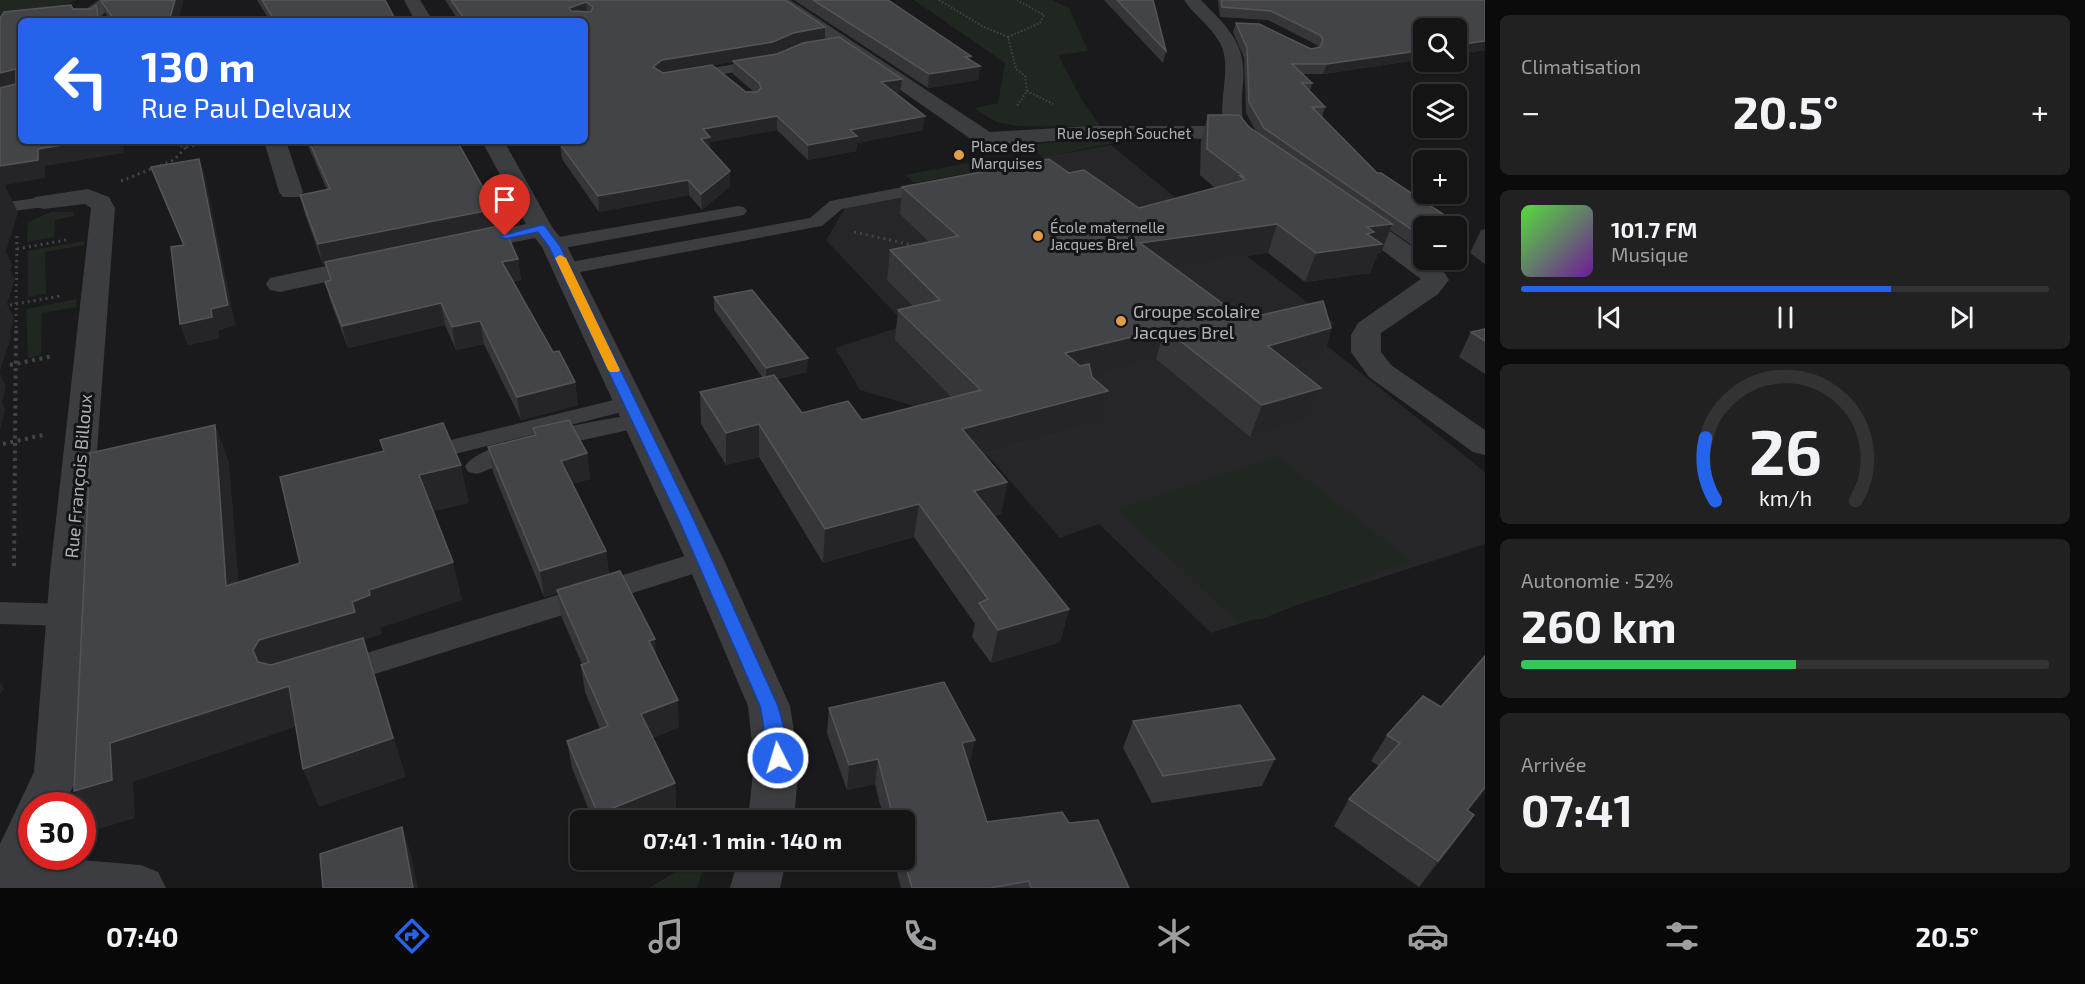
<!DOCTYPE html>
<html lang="fr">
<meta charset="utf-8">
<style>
body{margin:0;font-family:"Exo 2",sans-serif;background:#212122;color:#f1f3f6;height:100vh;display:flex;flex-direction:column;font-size:22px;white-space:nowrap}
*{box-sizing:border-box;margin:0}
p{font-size:20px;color:#9d9ea0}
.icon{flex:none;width:33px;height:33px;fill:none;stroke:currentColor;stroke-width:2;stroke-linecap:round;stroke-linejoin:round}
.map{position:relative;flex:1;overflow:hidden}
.details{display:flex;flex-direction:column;gap:15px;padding:15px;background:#0b0b0c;width:600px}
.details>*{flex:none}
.guide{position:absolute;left:18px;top:18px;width:570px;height:126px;border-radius:9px;box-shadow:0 2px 4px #0004,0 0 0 2px #333334;background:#2563eb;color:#fff;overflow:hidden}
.fabs{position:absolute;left:1413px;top:18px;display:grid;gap:12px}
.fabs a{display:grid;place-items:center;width:54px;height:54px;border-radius:9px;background:#141415;box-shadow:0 2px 4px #0004,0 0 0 2px #333334;font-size:30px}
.speed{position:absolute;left:18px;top:792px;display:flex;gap:12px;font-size:30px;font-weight:700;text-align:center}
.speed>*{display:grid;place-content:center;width:78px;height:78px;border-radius:50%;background:#141415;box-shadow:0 2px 4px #0004,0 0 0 2px #333334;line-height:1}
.speed .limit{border:9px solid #d22;background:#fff;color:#111}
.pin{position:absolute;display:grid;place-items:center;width:51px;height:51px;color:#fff;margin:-62px -26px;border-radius:50% 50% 50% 0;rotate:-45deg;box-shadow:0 0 6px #0007}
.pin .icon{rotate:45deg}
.me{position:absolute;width:66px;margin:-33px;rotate:355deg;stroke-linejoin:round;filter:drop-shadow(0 0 4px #0008)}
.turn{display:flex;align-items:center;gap:21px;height:126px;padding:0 24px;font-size:27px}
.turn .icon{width:78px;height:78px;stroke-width:2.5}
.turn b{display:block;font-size:42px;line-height:51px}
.big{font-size:45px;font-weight:700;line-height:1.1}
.details .widget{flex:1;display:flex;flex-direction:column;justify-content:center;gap:9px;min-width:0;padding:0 21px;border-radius:9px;background:#212122}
.details .dial{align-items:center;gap:0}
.dial svg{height:156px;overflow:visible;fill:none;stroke:#333334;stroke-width:7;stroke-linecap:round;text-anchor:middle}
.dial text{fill:#f1f3f6;stroke:none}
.song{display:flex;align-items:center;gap:18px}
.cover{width:72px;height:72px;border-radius:9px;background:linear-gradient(135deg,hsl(110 70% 55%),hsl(280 70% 35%))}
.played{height:6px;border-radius:3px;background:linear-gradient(90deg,#2563eb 70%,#333334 70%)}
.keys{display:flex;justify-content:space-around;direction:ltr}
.heat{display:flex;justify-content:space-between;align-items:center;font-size:33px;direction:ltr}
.charge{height:9px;border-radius:4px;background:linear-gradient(90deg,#34c759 52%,#333334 0)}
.trip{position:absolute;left:570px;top:810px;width:345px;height:60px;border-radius:9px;background:#141415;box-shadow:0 2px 4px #0004,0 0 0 2px #333334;font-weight:700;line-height:60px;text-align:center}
.dock{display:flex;height:96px;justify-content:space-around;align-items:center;background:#080808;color:#9d9ea0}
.dock .icon{width:42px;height:42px}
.dock .current{color:#2563eb}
.dock b{font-size:27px;color:#f1f3f6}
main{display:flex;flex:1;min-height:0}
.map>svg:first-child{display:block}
</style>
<main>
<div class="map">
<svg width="1485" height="888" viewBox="0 0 1485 888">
<rect width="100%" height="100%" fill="#1a1a1c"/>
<!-- built -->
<path fill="#262629" d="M1111,145l136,111 86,66 -6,24 158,126v72l-274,89 -112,-109 -39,14 -105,-120 -95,-28 -25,-42 71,-23 -80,-85 19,-32 168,-35 -9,-9z"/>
<!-- green -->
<g fill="#202720">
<path d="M0,0h76l-45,21 -31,3z"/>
<path d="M914,0h138l17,8 19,43 -30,4 25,47 18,25 -84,-1 -21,-4 -22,-14 24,-5 7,-40z"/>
<path d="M1076,140l48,1 -80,16 -18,-12z"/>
<path d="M968,163l10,8 -63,12 -10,-8z"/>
<path d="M51,212h22l1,4 -19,4 -1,17 -27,5 1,-20z"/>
<path d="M84,241v4l-39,7 1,42 -18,3v-46z"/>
<path d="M77,299l-1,8 -34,6 -1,42 -13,3 -2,-49z"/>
<path d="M1278,457l132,103 -148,59 -25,3 -119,-113z"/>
<path d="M695,860h11l-9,28h-48z"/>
</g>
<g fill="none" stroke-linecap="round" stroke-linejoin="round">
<!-- path-far2 -->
<g stroke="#414448" stroke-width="2" stroke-dasharray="1.5 2" stroke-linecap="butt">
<path d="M939,0l43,26 26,11 8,32 9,7 2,15 -10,15"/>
<path d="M1008,37l32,-14 4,-8 -27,-15"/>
<path d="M1027,91l26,13"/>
<path d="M162,141l7,2"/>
<path d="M210,143l10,-2"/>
</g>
<!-- path-far1 -->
<g stroke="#414448" stroke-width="3" stroke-dasharray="2 4" stroke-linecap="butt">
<path d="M163,141l23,6 32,-6"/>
<path d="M121,181l53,-21 12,-13"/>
<path d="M854,232l63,14"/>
<path d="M17,249l49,-9"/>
<path d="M10,305l50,-9"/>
<path d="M16,328l1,-95"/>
</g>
<!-- path -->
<g stroke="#414448" stroke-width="4" stroke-dasharray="3 4.5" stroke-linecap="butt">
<path d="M10,365l43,-9"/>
<path d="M3,444l40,-9"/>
<path d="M14,566l2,-239"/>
</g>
<!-- service -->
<g fill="#3b3d41" fill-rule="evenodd">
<path d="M766,59l7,4 -2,3 -83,14 -7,-4 7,-4z"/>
<path d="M934,181l9,5 -3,4 -98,19 -20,17 -6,1 -251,48 -10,-6 10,-6 245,-45 20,-17z"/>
<path d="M44,197l9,5 -3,4 -50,7v-10z"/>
<path d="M738,206l6,1 3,4 -3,4 -191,35 -9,-6 9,-6z"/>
<path d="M630,396l8,2 3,5 -3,5 -215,54 -9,-3 -3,-5 3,-5z"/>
<path d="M639,414l8,2 4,5 -4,5 -105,23 -65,25 -9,-2 -3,-6c17,-27 140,-47 174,-52z"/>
<path d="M705,550l10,3 4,7 -4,7 -375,118 -11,-4 -4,-8 4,-8 11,-4z"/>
<path d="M0,602l66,2 10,3 4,8 -4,8 -10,3 -66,-2z"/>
</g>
<!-- minor -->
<g fill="#3b3d41" fill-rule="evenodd">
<path d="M99,0h19l-22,21h-18l8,-12z"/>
<path d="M404,0h16l13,21h-18z"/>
<path d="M771,0h19l200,132 102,-6h132c-7,-26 9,-58 -4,-83 -9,-17 -26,-28 -36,-43h17c26,27 46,43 42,84 -1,13 -3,28 2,41 5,11 16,15 22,24l-3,5c-14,3 -23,-4 -31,-15l-141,-1 -106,8 -8,-2z"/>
<path d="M264,141h22l17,51 -4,5h-16l-4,-5z"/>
<path d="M482,141h22l48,86 15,19 157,314 66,146 9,57 -5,57h-46l6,-57 -6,-57 -62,-146 -144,-313 -7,-9 -72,14 -9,-3 -4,-5 4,-5 72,-15z"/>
<path d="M88,189l21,8 6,11 -27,365 -9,202 -16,31h-31v50l109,9 17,7 8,16h-166v-44l34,-72 16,-199 41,-365 -6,-4 -41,5 -9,-2 -3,-5 3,-5z"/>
<path d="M1351,208l9,2 64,45v5c12,0 19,10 25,20l-11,14 -57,39v19l10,13 94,65v25l-12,-3 -104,-75 -18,-25v-17l7,-12 63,-44 -79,-59 -3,-5 3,-5z"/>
<path d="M372,256l9,2 4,6 -4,6 -101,22 -10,-2 -4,-6 4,-6z"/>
<path d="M738,860h48l-6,28h-50z"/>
</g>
</g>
<!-- wall -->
<g fill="#36363a" fill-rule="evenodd">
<path d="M257,0h128l11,21h-126z"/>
<path d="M445,0h340l40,27v12l75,54h-4l27,37 -66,13 -1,8 -48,9 -31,-30 -67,12v7l20,37 -28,24 -13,-15 -90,17 -37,-53 -2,-15 5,-1 -2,-2h22v-120h-126zM800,45l-23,9 -4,1 20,-9zM733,62v12l21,18h-8l-34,-27z"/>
<path d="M794,0h94l83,56 -1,4 10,6 -2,14 -50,8z"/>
<path d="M1104,0h49l13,51 -3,12z"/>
<path d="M1218,0h267v50l-162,24h-20l9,9 -2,8 15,16 -3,10 55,56 84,69 -45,6 -26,-18 -9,23h-3l-8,20 -65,9 -37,-29 -96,13 72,53 75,40 -25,7 27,22 -12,32 -59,17 -94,-78 -64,16 8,48 -116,31 23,28 -6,32 -7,2 75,93 -9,33 -69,21 -19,-26 3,-13 -61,-87 -91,26 -64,-106 -33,8 -25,-41 -1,-32 63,-14 -49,-68v-13l93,75 -30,7 25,34 60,7 90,-22 -57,-58 3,-30 15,-4 -26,-26 3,-30 39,-8 -29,-28 2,-27 167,-14 70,35 76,-20 -15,-13 1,-34 7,-26 41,12 7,4 -10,-18 -2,-55 -11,-26 3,-9 75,26 8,-1 -2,-3 -49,-25 -48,-3z"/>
<path d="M101,1h82l-5,20h-68l-3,-4z"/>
<path d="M306,141h151l38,68 2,18 21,32 3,21 -8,2 40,70 22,30 3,23 -57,15 -37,-76 -28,6 -11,-25 -97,23 -17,-45 -6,-21 5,-1 -5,-17 -2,1 -18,-51 -5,-19 27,-5z"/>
<path d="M199,159l6,18 30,148 -16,5v8l-31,7 -8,-21 3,-79 -25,-59 -7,-19z"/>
<path d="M1485,229v35l-15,-11 11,-23z"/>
<path d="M1485,329v45l-26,-17 12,-25z"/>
<path d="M533,428l54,25 3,26 -18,5 34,67 3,24 48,83 22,69 -27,11 23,45 1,28 -24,9h-59l-21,-52 -5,-27 33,-12 -15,-37 -4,-27 1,-1 -20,-46 -4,-25 -14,4 -51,-125 -5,-25 46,-12z"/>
<path d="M1485,655v135l-17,21 6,4 -19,27 -36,45 -85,-61 15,-27 30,-33 -8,-5 16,-26 54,-28 40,-46z"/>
<path d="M829,708l146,32 -6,25 18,57 82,1 60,65h-228l-7,-28h10v-40h-20l-9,-36 -28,6 -20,-57z"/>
<path d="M1133,721l142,38 -13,27 -110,17 -29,-55z"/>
</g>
<!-- shaded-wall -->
<g fill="#252528">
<path d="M175,0h8v1l-5,20h-9z"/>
<path d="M586,2l1,12 -17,6 -1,-12z"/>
<path d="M96,5l5,16h-2z"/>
<path d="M825,27v13l-32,6 -21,9 -109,19 -10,-7 9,-7 131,-27z"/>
<path d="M1485,41v9l-29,4v-9z"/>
<path d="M1424,50v9l-101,15 4,-10z"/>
<path d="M971,56l-2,12 11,-2 -2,14 -50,8 1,-14 36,-17z"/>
<path d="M16,69l5,13 -21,8v-17z"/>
<path d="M902,79l-2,14 -20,3 1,-14z"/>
<path d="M777,116v14l-67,12v10l-9,-13 2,-10z"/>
<path d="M925,116l-2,14 -66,13 -1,8 -48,9v-15l42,-15z"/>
<path d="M87,141h35l2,12 -79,13v12l-40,7 13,28 -12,38 6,14 -2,5 5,10 -8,24 7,14 -4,15 1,4 -11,34v-205l38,-17z"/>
<path d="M199,159l6,18 30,148 -16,5v8l-31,7 -8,-21z"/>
<path d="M730,171v15l-28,24 -1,-16z"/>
<path d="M688,180l1,15 -90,17 -1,-16z"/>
<path d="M495,209l3,20 -175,36 -5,-21z"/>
<path d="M1277,224l-9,29 -135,19 7,-29z"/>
<path d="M1392,224l-11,29h-3l-8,20 -65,9 11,-29 51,-26z"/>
<path d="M1467,230l-6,12h-5v-11z"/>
<path d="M1424,235v12l-8,1 5,-12z"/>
<path d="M518,259l3,21 -16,4 -3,-22z"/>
<path d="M441,303l4,22 -97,23 -6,-22z"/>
<path d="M480,321l4,23 -28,6 -4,-23z"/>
<path d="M1331,328l-12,31 -62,18 11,-31z"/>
<path d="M1165,329l-9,30 -98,25 7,-31z"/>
<path d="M808,358l-1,14 -41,9v-13z"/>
<path d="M0,374l6,12 -4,17 3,7 -5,20z"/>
<path d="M575,382l3,23 -57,15 -4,-23z"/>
<path d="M1321,388l-12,32 -59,17 12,-32z"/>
<path d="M1108,391l-8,32 -143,38 5,-32z"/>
<path d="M759,424v33l-33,8v-32z"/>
<path d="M215,425l14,37 13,163 -16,-39z"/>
<path d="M587,453l3,26 -26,7 -3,-25z"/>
<path d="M461,465l8,38 -41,10 -9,-38z"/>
<path d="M1007,482l-6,32 -33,10 6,-33z"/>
<path d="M919,504l-5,33 -91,26 2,-34z"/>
<path d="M606,551l3,26 -65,20 -4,-26z"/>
<path d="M453,562l9,38 -81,28 1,6 -18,6 42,137 -87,30 -16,-38 90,-31 -119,-59 -5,10 -16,-39 6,-10 93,-38 17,-12z"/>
<path d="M1069,609l-9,33 -69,21 7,-33z"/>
<path d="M655,639l2,27 -8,-25z"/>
<path d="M0,682l4,7 -4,5z"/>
<path d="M289,686l15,38 -171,58 2,36 -36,11 -25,-38 36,-48z"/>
<path d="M678,700l1,27 -36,14 -2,-27z"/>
<path d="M975,740l-6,25 -7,-22z"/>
<path d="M878,759l-3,25 -28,6 2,-25z"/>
<path d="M675,783l1,28 -24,9h-53l-1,-6z"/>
<path d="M1485,787v3l-37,47 19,-27z"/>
<path d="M1474,815l-19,27 -36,45 19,-26z"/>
<path d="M402,827l9,27 7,34h-5z"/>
</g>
<!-- building -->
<g fill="#434447" stroke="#545559" stroke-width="1.5" fill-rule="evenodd">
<path d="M114,0h61l-6,21h-54l-14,-20z"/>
<path d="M262,0h123l11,21h-121z"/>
<path d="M451,0h334l40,27 -32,6 -20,9 -111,18 -9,7 10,6 49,-8 34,27h11l4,-4 -2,-5 -26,-22 44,-7 26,-11 36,-6 63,42 -21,3 44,34 -75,14 7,6 -49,9 -31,-29 -74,13 7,8 -9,2 29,32 -29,23 -13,-14 -90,16 -38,-52 12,-3h13v-120h-119zM586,2l7,5 -2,5 -20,-1 -2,-3z"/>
<path d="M813,0h75l83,56 -6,1 15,9 -51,8z"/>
<path d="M1117,0h36l13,51z"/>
<path d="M1221,0h264v41l-29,4v-17h-32v22l-97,14h-35l20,19h-10l23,24h-13l65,66h4l86,57 -11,1v-5h-32v9l-3,1 -157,-108 -15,-26 -2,-54 -11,-25 23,1 52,25 9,-2 3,-7 -3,-5 -49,-24 -49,-4z"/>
<path d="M71,5l2,4h18l5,-4 3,16h-78v120h66l-49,8v11l-38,6v-78l16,-4v-15l-16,4v-55l4,-6z"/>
<path d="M1208,115h31l10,12 143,97 -25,3 7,5 -7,2 15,10 -66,9 -39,-29 -137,19 104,76 79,-18 8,27 -63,18 53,42 -59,17 -97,-76 -100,24 15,13 9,-2 3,13 16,14 -146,38 45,53 -33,9 95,118 -71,21 -19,-27 9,-4 -69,-95 -94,25 -66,-105 -33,9 -26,-41 74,-17 28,38 46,-12 14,19 119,-30 -83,-80 42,-10 -50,-50 68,-14 -56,-49 147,-28 20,14 15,-3 55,38 106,-28 -5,-4h3l-36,-27z"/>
<path d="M309,141h148l38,68 -177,35 -18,-49 30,-6z"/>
<path d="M199,159l29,146 -17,4 1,8 -32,7 -9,-77 13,-2 -33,-78z"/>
<path d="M503,225l15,34 -16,3 51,90 6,-1 16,31 -58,15 -37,-76 -28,6 -11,-24 -99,23 -17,-44 6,-2 -6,-18z"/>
<path d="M752,290l56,68 -42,10 -52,-71z"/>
<path d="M1485,329v12l-14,-9z"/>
<path d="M569,420l18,33 -26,8 45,90 -66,20 -52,-124 48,-12 -3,-7z"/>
<path d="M443,423l18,42 -42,10 34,87 -84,28 1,5 -18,7 3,10 -96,28 -6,10 5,12 13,3 92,-27 30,100 -90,31 -14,-83 -179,57 2,37 -38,11 16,-338 125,-28 11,161 74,-23 -20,-86 104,-26 -4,-11z"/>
<path d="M620,571l35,68 -6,2 29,59 -37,14 34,69 -77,31 -31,-73 41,-15 -27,-61 8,-3 -32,-72z"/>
<path d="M1485,656v131l-18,23 7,5 -36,46 -89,-62 51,-56 -13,-8 36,-39 18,11z"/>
<path d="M944,682l31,58 -13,3 25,79 75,-10 7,11 29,-3 31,68h-98l-2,-7 -39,7h-78l-8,-28v-40h-10l-16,-61 -29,6 -20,-57z"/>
<path d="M1240,705l35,54 -112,17 -30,-55z"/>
<path d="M402,827l11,61h-90l-3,-34z"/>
</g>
<!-- route -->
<path fill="#2563eb" stroke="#184099" stroke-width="1.5" d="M541,225l4,1 15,20 134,274 84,186c4,16 14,42 6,57l-6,3 -7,-3c-8,-16 -6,-39 -11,-57l-81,-186 -130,-273 -11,-15 -33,7 -5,-3z"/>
<!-- slow -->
<path fill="#f59e0b" d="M560,255l6,3 54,112 -2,2h-8l-2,-2 -53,-112z"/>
<!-- markers -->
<g fill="#e29d4c" stroke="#151517" stroke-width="2">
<circle cx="959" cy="155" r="6"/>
<circle cx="1038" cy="236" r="6"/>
<circle cx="1121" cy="321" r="6"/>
</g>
<g text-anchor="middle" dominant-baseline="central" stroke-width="6" stroke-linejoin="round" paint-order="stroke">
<!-- far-street labels -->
<g font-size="15" fill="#aeb3ba" stroke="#151517">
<text x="1124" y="133">Rue Joseph Souchet</text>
</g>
<!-- far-poi labels -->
<g font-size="15" fill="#aeb3ba" stroke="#151517" text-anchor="start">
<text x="971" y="146">Place des<tspan x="971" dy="17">Marquises</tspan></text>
<text x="1050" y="227">École maternelle<tspan x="1050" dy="17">Jacques Brel</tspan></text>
</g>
<!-- poi labels -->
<g font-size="18" fill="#aeb3ba" stroke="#151517" text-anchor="start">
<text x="1133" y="311">Groupe scolaire<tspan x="1133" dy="21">Jacques Brel</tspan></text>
</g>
<!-- street labels -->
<g font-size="18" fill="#aeb3ba" stroke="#151517">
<text transform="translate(78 476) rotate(-85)">Rue François Billoux</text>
</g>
</g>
</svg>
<div class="fabs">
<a><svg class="icon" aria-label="search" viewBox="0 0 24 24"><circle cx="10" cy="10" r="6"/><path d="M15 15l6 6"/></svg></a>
<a><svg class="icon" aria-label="layers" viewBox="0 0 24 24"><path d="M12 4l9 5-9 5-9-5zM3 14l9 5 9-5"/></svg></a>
<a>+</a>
<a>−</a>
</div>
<div class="speed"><div class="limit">30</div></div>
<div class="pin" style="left:505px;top:236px;background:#d93025"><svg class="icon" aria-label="arrive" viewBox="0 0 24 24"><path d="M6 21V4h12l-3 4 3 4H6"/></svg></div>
<svg class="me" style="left:778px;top:758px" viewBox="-20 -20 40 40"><circle r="17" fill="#2563eb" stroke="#fff" stroke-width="3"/><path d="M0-11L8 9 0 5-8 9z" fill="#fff"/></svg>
<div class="trip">07:41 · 1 min · 140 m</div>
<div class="guide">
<div class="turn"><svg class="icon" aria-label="left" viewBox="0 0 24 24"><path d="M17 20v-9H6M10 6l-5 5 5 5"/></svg><div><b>130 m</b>Rue Paul Delvaux</div></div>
</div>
</div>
<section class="details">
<div class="widget"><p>Climatisation</p>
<div class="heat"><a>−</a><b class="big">20.5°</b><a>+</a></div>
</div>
<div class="widget">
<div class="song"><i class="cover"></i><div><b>101.7 FM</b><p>Musique</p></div></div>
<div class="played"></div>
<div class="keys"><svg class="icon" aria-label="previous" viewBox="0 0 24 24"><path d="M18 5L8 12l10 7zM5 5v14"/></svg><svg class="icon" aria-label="pause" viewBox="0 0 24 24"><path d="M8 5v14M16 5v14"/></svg><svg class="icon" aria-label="next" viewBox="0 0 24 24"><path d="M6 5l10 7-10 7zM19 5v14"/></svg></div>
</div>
<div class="widget dial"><svg viewBox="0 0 100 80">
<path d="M14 69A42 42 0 1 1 86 69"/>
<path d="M14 69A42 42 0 0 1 9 37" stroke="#2563eb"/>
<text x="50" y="56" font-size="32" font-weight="700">26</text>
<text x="50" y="72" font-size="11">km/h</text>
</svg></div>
<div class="widget"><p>Autonomie · 52%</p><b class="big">260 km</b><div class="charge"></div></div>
<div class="widget"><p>Arrivée</p><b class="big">07:41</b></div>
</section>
</main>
<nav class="dock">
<b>07:40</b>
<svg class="icon current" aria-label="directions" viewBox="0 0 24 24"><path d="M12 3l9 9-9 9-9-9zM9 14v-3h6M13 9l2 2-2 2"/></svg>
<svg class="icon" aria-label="music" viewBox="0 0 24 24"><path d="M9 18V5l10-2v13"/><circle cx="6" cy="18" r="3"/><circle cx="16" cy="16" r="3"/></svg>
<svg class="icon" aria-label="phone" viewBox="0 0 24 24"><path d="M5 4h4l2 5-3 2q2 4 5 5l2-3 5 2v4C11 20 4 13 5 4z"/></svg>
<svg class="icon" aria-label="climate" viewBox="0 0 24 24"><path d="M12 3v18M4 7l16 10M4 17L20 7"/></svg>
<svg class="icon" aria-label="car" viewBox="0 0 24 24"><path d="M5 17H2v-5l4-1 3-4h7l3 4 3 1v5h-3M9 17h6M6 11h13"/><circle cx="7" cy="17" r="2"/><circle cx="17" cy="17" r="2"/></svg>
<svg class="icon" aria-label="filters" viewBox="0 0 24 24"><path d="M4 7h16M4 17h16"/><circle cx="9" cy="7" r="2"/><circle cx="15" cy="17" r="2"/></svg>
<b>20.5°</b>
</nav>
